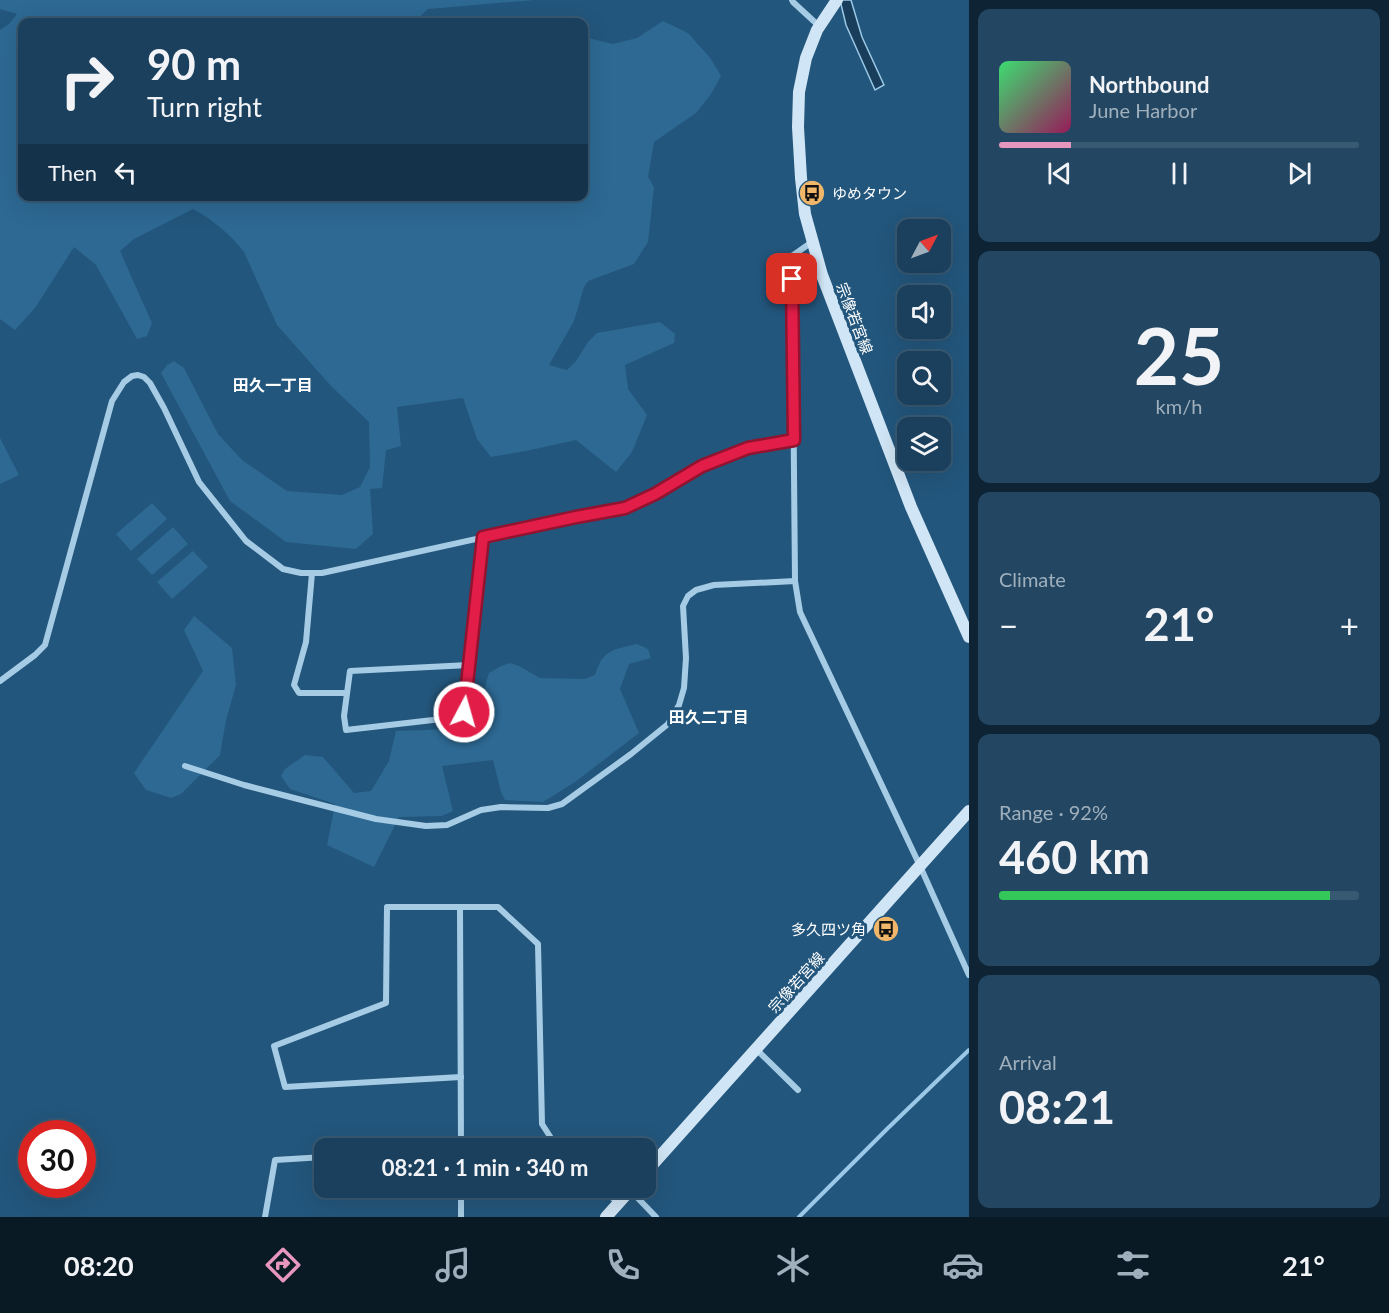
<!DOCTYPE html>
<meta charset="utf-8">
<style>
body{margin:0;font-family:Lato,"Noto Sans JP",sans-serif;background:#234763;color:#f1f3f6;height:100vh;display:flex;flex-direction:column;font-size:22px;white-space:nowrap}
*{box-sizing:border-box;margin:0}
p{font-size:20px;color:#9fafbc}
.icon{flex:none;width:33px;height:33px;fill:none;stroke:currentColor;stroke-width:2;stroke-linecap:round;stroke-linejoin:round}
.map{position:relative;flex:1;overflow:hidden}
.drawer{display:flex;flex-direction:column;gap:9px;padding:9px;background:#0e2333;width:420px}
.drawer>*{flex:none}
.hud{position:absolute;left:18px;top:18px;width:570px;height:183px;border-radius:12px;box-shadow:0 6px 24px #0002,0 0 0 2px #385972;background:#1a405d;color:#f1f3f6;overflow:hidden}
.needle{width:39px;rotate:49deg}
.buttons{position:absolute;left:897px;top:219px;display:grid;gap:12px}
.buttons a{display:grid;place-items:center;width:54px;height:54px;border-radius:12px;background:#1a405d;box-shadow:0 6px 24px #0002,0 0 0 2px #385972;font-size:30px}
.speed{position:absolute;left:18px;top:1120px;display:flex;gap:12px;font-size:30px;font-weight:700;text-align:center}
.speed>*{display:grid;place-content:center;width:78px;height:78px;border-radius:50%;background:#1a405d;box-shadow:0 6px 24px #0002,0 0 0 2px #385972;line-height:1}
.speed .limit{border:9px solid #d22;background:#fff;color:#111}
.pin{position:absolute;display:grid;place-items:center;width:51px;height:51px;color:#fff;margin:-26px;border-radius:12px;box-shadow:0 3px 9px #0006}
.me{position:absolute;width:66px;margin:-33px;rotate:6deg;stroke-linejoin:round;filter:drop-shadow(0 0 4px #0008)}
.turn{display:flex;align-items:center;gap:21px;height:126px;padding:0 30px;font-size:27px}
.turn .icon{width:78px;height:78px;stroke-width:2.5}
.turn b{display:block;font-size:42px;line-height:51px}
.then{display:flex;align-items:center;height:57px;padding:0 30px;background:#0003;gap:12px;font-size:22px}
.big{font-size:45px;font-weight:700;line-height:1.1}
.drawer .widget{flex:1;display:flex;flex-direction:column;justify-content:center;gap:9px;min-width:0;padding:0 21px;border-radius:12px;background:#234763}
.drawer .dial{align-items:center;gap:0}
.dial b{font-size:78px;line-height:1}
.song{display:flex;align-items:center;gap:18px}
.cover{width:72px;height:72px;border-radius:9px;background:linear-gradient(135deg,hsl(140 70% 55%),hsl(330 70% 35%))}
.played{height:6px;border-radius:3px;background:linear-gradient(90deg,#e797bd 20%,#385972 20%)}
.keys{display:flex;justify-content:space-around;direction:ltr}
.heat{display:flex;justify-content:space-between;align-items:center;font-size:33px;direction:ltr}
.charge{height:9px;border-radius:4px;background:linear-gradient(90deg,#34c759 92%,#385972 0)}
.trip{position:absolute;left:314px;top:1138px;width:342px;height:60px;border-radius:12px;background:#1a405d;box-shadow:0 6px 24px #0002,0 0 0 2px #385972;font-weight:700;line-height:60px;text-align:center}
.dock{display:flex;height:96px;justify-content:space-around;align-items:center;background:#0a1a25;color:#9fafbc}
.dock .icon{width:42px;height:42px}
.dock .current{color:#e797bd}
.dock b{font-size:27px;color:#f1f3f6}
main{display:flex;flex:1;min-height:0}
.map>svg:first-child{display:block}
</style>
<main>
<div class="map">
<svg width="969" height="1217" viewBox="0 0 969 1217">
<rect width="100%" height="100%" fill="#23567c"/>
<!-- green -->
<g fill="#2d6993">
<path d="M0,0h535l-107,9 -14,13h-392v174h562v-159l29,7 24,-6 26,-17 25,12 23,26 10,17 -10,18 -15,19 -42,29 -6,35 6,10 -6,55 -14,22 -46,17 -4,6 -10,34 -25,44 18,5 9,-9 12,-19 9,-9 63,-11 15,12 -1,9 -49,22 3,24 19,26 -15,37 -16,20 -40,-32 -50,11 -35,6 -14,-18 -14,-41 -66,9 4,39 -15,4 -4,38 -12,1 3,45 -17,15 -70,-7 -56,-41 -69,-128 6,-8 7,-4 10,7 34,66 24,26 45,31 55,4 18,-8 10,-20 -1,-45 -38,-36 -54,-61 -33,-73c-13,-17 -32,-33 -51,-43l-59,30 -14,12 32,72 -5,13 -10,3 -41,-74 -22,-18 -39,61 -20,22 -15,-11v-289l9,-6 8,-10 -17,-5z"/>
<path d="M0,438l19,37 -19,9z"/>
<path d="M152,503l15,16 -36,32 -15,-17z"/>
<path d="M173,527l15,17 -36,31 -15,-16z"/>
<path d="M193,551l15,16 -36,32 -15,-17z"/>
<path d="M194,616l38,32 4,37 -10,35 -6,35 -39,39 -10,4 -25,-8 -12,-17 69,-102 -19,-41z"/>
<path d="M637,644l11,5 3,9 -22,6 -9,25 19,44 -64,49 -32,20 -38,-2 -4,-8 -8,-32 -51,6 11,45 -11,5 -43,1 -25,50 -47,-22 8,-41 -45,-15 -9,-13 4,-7 20,-14 18,2 31,36 17,-2 18,-30 7,-30c20,-1 63,1 77,-14 8,-9 12,-32 16,-44l12,-7 9,-3 9,3 21,12 45,1 10,-4c8,-26 18,-25 42,-31z"/>
</g>
<!-- water -->
<path fill="#183e5c" stroke="#9ac8e6" stroke-width="1.5" d="M840,0h11l11,37 22,48 -9,5 -29,-65z"/>
<g fill="none" stroke-linecap="round" stroke-linejoin="round">
<!-- stream -->
<path stroke="#9ac8e6" stroke-width="4" d="M799,1217l88,-88 82,-79"/>
<!-- minor -->
<g stroke="#a6cce5" stroke-width="6">
<path d="M792,0l1,2 26,24"/>
<path d="M812,242l-20,14 3,325 5,31 120,254 49,109"/>
<path d="M312,573l-6,69 -12,43 5,8h48"/>
<path d="M469,665l-119,6 -6,45 2,14 113,-13 5,-5 19,-175"/>
<path d="M0,681l35,-26 10,-10 67,-244 12,-19 8,-6 6,-1 6,2 6,6 14,25 35,74 47,59 37,28 18,4h21l254,-56 49,-9 30,-14 47,-28 46,-18 46,-8"/>
<path d="M185,766l59,19 54,14 78,20 50,7 21,-1 34,-15 20,-3 47,1 14,-4 69,-50 37,-30 11,-19 5,-17 2,-30 -3,-52 5,-10 8,-6 18,-5 81,-4"/>
<path d="M460,907l1,242"/>
<path d="M756,1049l42,41"/>
<path d="M461,1077l-176,10 -11,-41 112,-43 1,-96h111l40,37 4,180 9,14 11,11"/>
<path d="M445,1149l16,-1"/>
<path d="M602,1188l16,15"/>
<path d="M630,1190l26,27"/>
<path d="M265,1217l10,-57 49,-3"/>
<path d="M461,1217v-29"/>
</g>
<!-- secondary -->
<g stroke="#d0e5f5" stroke-width="12">
<path d="M837,0l-20,30 -11,28 -7,34 -1,35 3,51 4,36 17,61 89,232 58,130"/>
<path d="M645,1173l324,-362"/>
<path d="M606,1217l26,-29"/>
</g>
</g>
<g fill="none" stroke-linecap="round" stroke-linejoin="round">
<!-- route casing -->
<g stroke="#92132f" stroke-width="15">
<path id="route" d="M464,712l19,-175 93,-20 49,-9 30,-14 47,-28 46,-18 46,-8 -2,-161"/>
</g>
<!-- route -->
<use href="#route" stroke="#e11d48" stroke-width="10"/>
</g>
<!-- icons -->
<defs>
<g id="bus-disc" transform="scale(1.35)"><circle r="9.5" fill="#f0b669" stroke="#23567c"/><path d="M-5-6H5V4H4V6H2V4H-2V6H-4V4H-5ZM-3.5-4V0h7V-4ZM-3.5 1.2v1.5H-2V1.2ZM2 1.2v1.5H3.5V1.2Z" fill="#111"/></g>
</defs>
<g fill-rule="evenodd">
<use href="#bus-disc" x="812" y="193"/>
<use href="#bus-disc" x="886" y="929"/>
</g>
<g text-anchor="middle" dominant-baseline="central" stroke-width="6" stroke-linejoin="round" paint-order="stroke">
<!-- poi labels -->
<g font-size="15" fill="#fff" stroke="#23567c" text-anchor="start">
<text x="832" y="193">ゆめタウン</text>
<text x="866" y="929" text-anchor="end">多久四ツ角</text>
</g>
<!-- street labels -->
<g font-size="15" fill="#fff" stroke="#23567c">
<text transform="translate(855 318) rotate(69)">宗像若宮線</text>
<text transform="translate(796 982) rotate(-48)">宗像若宮線</text>
</g>
<!-- neighbourhood labels -->
<g font-size="16" font-weight="bold" fill="#fff" stroke="#23567c">
<text x="273" y="384">田久一丁目</text>
<text x="709" y="716">田久二丁目</text>
</g>
</g>
</svg>
<div class="buttons">
<a><svg class="needle" viewBox="-14 -14 28 28"><path d="M0-13l5 13h-10z" fill="#e53935"/><path d="M0 13l5-13h-10z" fill="#9fafbc"/></svg></a>
<a><svg class="icon" aria-label="sound" viewBox="0 0 24 24"><path d="M4 9h4l5-4v14l-5-4H4zM17 9q2 3 0 6"/></svg></a>
<a><svg class="icon" aria-label="search" viewBox="0 0 24 24"><circle cx="10" cy="10" r="6"/><path d="M15 15l6 6"/></svg></a>
<a><svg class="icon" aria-label="layers" viewBox="0 0 24 24"><path d="M12 4l9 5-9 5-9-5zM3 14l9 5 9-5"/></svg></a>
</div>
<div class="speed"><div class="limit">30</div></div>
<div class="pin" style="left:792px;top:279px;background:#d93025"><svg class="icon" aria-label="arrive" viewBox="0 0 24 24"><path d="M6 21V4h12l-3 4 3 4H6"/></svg></div>
<svg class="me" style="left:464px;top:712px" viewBox="-20 -20 40 40"><circle r="17" fill="#e11d48" stroke="#fff" stroke-width="3"/><path d="M0-11L8 9 0 5-8 9z" fill="#fff"/></svg>
<div class="trip">08:21 · 1 min · 340 m</div>
<div class="hud">
<div class="turn"><svg class="icon" aria-label="right" viewBox="0 0 24 24"><path d="M7 20v-9h11M14 6l5 5-5 5"/></svg><div><b>90 m</b>Turn right</div></div>
<div class="then">Then<svg class="icon" aria-label="left" viewBox="0 0 24 24"><path d="M17 20v-9H6M10 6l-5 5 5 5"/></svg></div>
</div>
</div>
<section class="drawer">
<div class="widget">
<div class="song"><i class="cover"></i><div><b>Northbound</b><p>June Harbor</p></div></div>
<div class="played"></div>
<div class="keys"><svg class="icon" aria-label="previous" viewBox="0 0 24 24"><path d="M18 5L8 12l10 7zM5 5v14"/></svg><svg class="icon" aria-label="pause" viewBox="0 0 24 24"><path d="M8 5v14M16 5v14"/></svg><svg class="icon" aria-label="next" viewBox="0 0 24 24"><path d="M6 5l10 7-10 7zM19 5v14"/></svg></div>
</div>
<div class="widget dial"><b>25</b><p>km/h</p></div>
<div class="widget"><p>Climate</p>
<div class="heat"><a>−</a><b class="big">21°</b><a>+</a></div>
</div>
<div class="widget"><p>Range · 92%</p><b class="big">460 km</b><div class="charge"></div></div>
<div class="widget"><p>Arrival</p><b class="big">08:21</b></div>
</section>
</main>
<nav class="dock">
<b>08:20</b>
<svg class="icon current" aria-label="directions" viewBox="0 0 24 24"><path d="M12 3l9 9-9 9-9-9zM9 14v-3h6M13 9l2 2-2 2"/></svg>
<svg class="icon" aria-label="music" viewBox="0 0 24 24"><path d="M9 18V5l10-2v13"/><circle cx="6" cy="18" r="3"/><circle cx="16" cy="16" r="3"/></svg>
<svg class="icon" aria-label="phone" viewBox="0 0 24 24"><path d="M5 4h4l2 5-3 2q2 4 5 5l2-3 5 2v4C11 20 4 13 5 4z"/></svg>
<svg class="icon" aria-label="climate" viewBox="0 0 24 24"><path d="M12 3v18M4 7l16 10M4 17L20 7"/></svg>
<svg class="icon" aria-label="car" viewBox="0 0 24 24"><path d="M5 17H2v-5l4-1 3-4h7l3 4 3 1v5h-3M9 17h6M6 11h13"/><circle cx="7" cy="17" r="2"/><circle cx="17" cy="17" r="2"/></svg>
<svg class="icon" aria-label="filters" viewBox="0 0 24 24"><path d="M4 7h16M4 17h16"/><circle cx="9" cy="7" r="2"/><circle cx="15" cy="17" r="2"/></svg>
<b>21°</b>
</nav>
